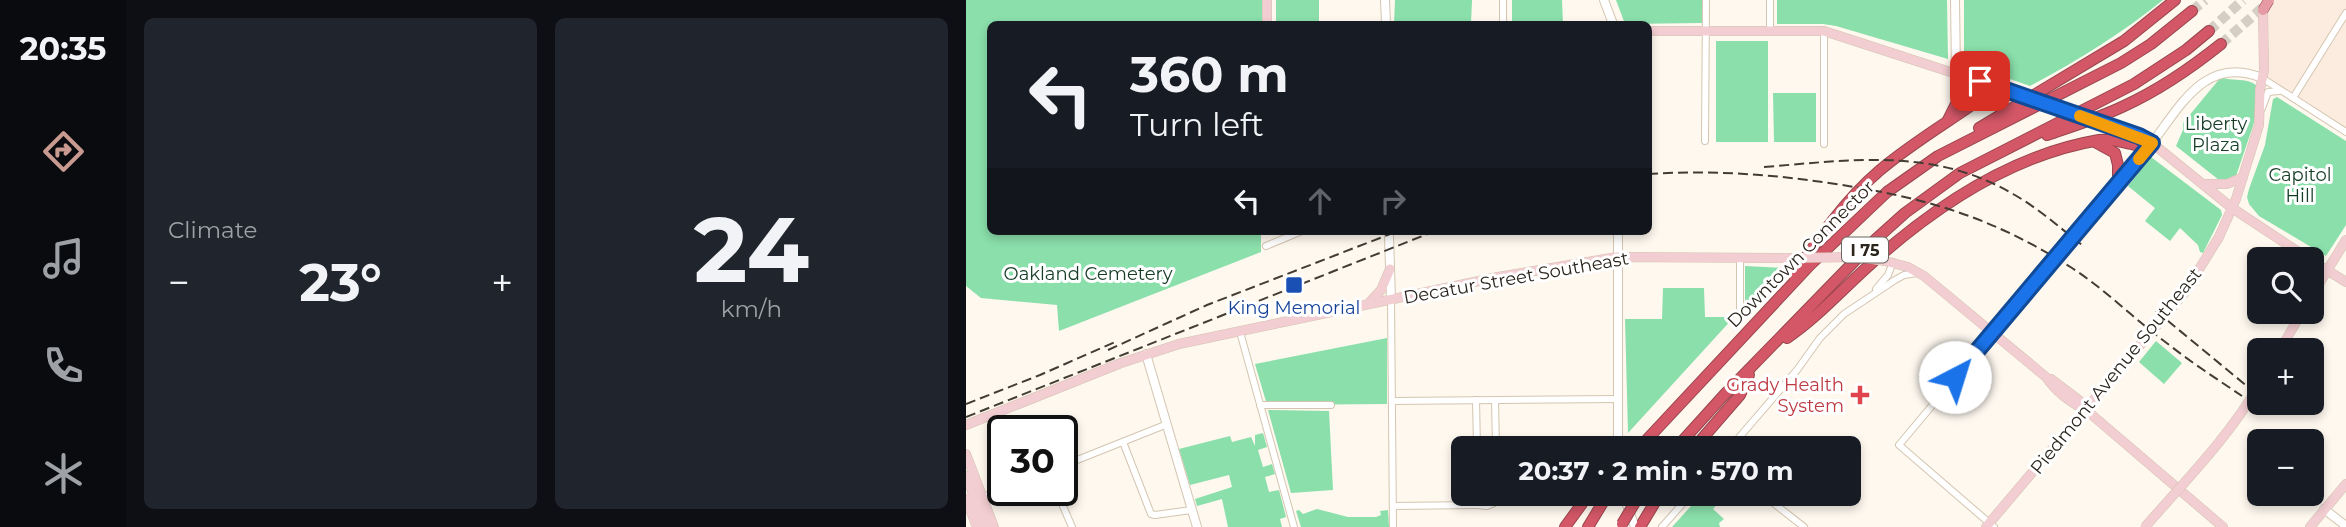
<!DOCTYPE html>
<meta charset="utf-8">
<style>
body{margin:0;font-family:Montserrat,sans-serif;background:#20242c;color:#f1f3f6;height:100vh;display:flex;flex-direction:column;font-size:26px;white-space:nowrap}
*{box-sizing:border-box;margin:0}
p{font-size:23px;color:#9ea1a6}
.icon{flex:none;width:38px;height:38px;fill:none;stroke:currentColor;stroke-width:2;stroke-linecap:round;stroke-linejoin:round}
.map{position:relative;flex:1;overflow:hidden}
.details{display:flex;flex-direction:column;gap:18px;padding:18px;background:#0d0f14;width:840px}
.details>*{flex:none}
.banner{position:absolute;left:21px;top:21px;width:665px;height:214px;border-radius:10px;box-shadow:0 4px 10px #0003;background:#171b24;color:#f1f3f6;overflow:hidden}
.controls{position:absolute;left:1281px;top:247px;display:grid;gap:14px}
.controls a{display:grid;place-items:center;width:77px;height:77px;border-radius:10px;background:#171b24;box-shadow:0 4px 10px #0003;font-size:35px}
.speed{position:absolute;left:21px;top:415px;display:flex;gap:14px;font-size:35px;font-weight:700;text-align:center}
.speed>*{display:grid;place-content:center;width:91px;height:91px;border-radius:50%;background:#171b24;box-shadow:0 4px 10px #0003;line-height:1}
.speed .limit{border:4px solid #111;border-radius:10px;background:#fff;color:#111}
.pin{position:absolute;display:grid;place-items:center;width:60px;height:60px;color:#fff;margin:-30px;border-radius:14px;box-shadow:0 4px 10px #0006}
.me{position:absolute;width:77px;margin:-38px;rotate:40deg;stroke-linejoin:round;filter:drop-shadow(0 0 5px #0008)}
.turn{display:flex;align-items:center;gap:24px;height:147px;padding:0 28px;font-size:32px}
.turn .icon{width:91px;height:91px;stroke-width:2.5}
.turn b{display:block;font-size:49px;line-height:60px}
.lanes{display:flex;align-items:center;height:66px;padding:0 28px;background:#0003;justify-content:center;gap:35px;direction:ltr}
.lanes .off{opacity:.35}
.big{font-size:52px;font-weight:700;line-height:1.1}
.details .tile{flex:1;display:flex;flex-direction:column;justify-content:center;gap:10px;min-width:0;padding:0 24px;border-radius:10px;background:#20242c}
.details .dial{align-items:center;gap:0}
.dial b{font-size:91px;line-height:1}
.heat{display:flex;justify-content:space-between;align-items:center;font-size:38px;direction:ltr}
.details .tiles{flex:1;display:grid;gap:18px;grid-template-columns:repeat(2,1fr)}
.trip{position:absolute;left:485px;top:436px;width:410px;height:70px;border-radius:10px;background:#171b24;box-shadow:0 4px 10px #0003;font-weight:700;line-height:70px;text-align:center}
main{display:flex;flex:1;min-height:0}
.dock{display:flex;flex-direction:column;width:126px;justify-content:space-around;align-items:center;background:#090b0e;color:#9ea1a6}
.dock .icon{width:49px;height:49px}
.dock .selected{color:#c89a90}
.dock b{font-size:32px;color:#f1f3f6}
.map>svg:first-child{display:block}
</style>
<main>
<nav class="dock">
<b>20:35</b>
<svg class="icon selected" aria-label="directions" viewBox="0 0 24 24"><path d="M12 3l9 9-9 9-9-9zM9 14v-3h6M13 9l2 2-2 2"/></svg>
<svg class="icon" aria-label="music" viewBox="0 0 24 24"><path d="M9 18V5l10-2v13"/><circle cx="6" cy="18" r="3"/><circle cx="16" cy="16" r="3"/></svg>
<svg class="icon" aria-label="phone" viewBox="0 0 24 24"><path d="M5 4h4l2 5-3 2q2 4 5 5l2-3 5 2v4C11 20 4 13 5 4z"/></svg>
<svg class="icon" aria-label="climate" viewBox="0 0 24 24"><path d="M12 3v18M4 7l16 10M4 17L20 7"/></svg>
</nav>
<section class="details">
<div class="tiles">
<div class="tile"><p>Climate</p>
<div class="heat"><a>−</a><b class="big">23°</b><a>+</a></div>
</div>
<div class="tile dial"><b>24</b><p>km/h</p></div>
</div>
</section>
<div class="map">
<svg width="1380" height="527" viewBox="0 0 1380 527">
<rect width="100%" height="100%" fill="#fef8ef"/>
<!-- commercial -->
<path fill="#fcece0" d="M1303,0h77v132l-84,-54z"/>
<!-- green -->
<g fill="#8adfaa">
<path d="M0,0h296v24h-272v207h271v21l-202,79 -2,-26 -76,-7 -15,-12z"/>
<rect x="310" y="0" width="43" height="24"/>
<path d="M429,0h77l-1,24h-77z"/>
<path d="M546,0h50l1,24h-51z"/>
<path d="M650,0h86v23l-77,1z"/>
<path d="M811,0h170l1,59 -112,-33 -13,-2h-46z"/>
<path d="M998,0h199c-42,34 -86,61 -133,86l-66,-23z"/>
<rect x="750" y="41" width="52" height="101"/>
<path d="M1255,77c11,5 24,0 35,8v28l-3,13 -17,50 -11,5 -6,-1 -43,-34 7,-16v-7z"/>
<path d="M807,93h43v49h-42z"/>
<path d="M1311,97l69,44v84l-20,31 -67,-40 -10,-12 -2,-7 2,-8 16,-44 8,-46z"/>
<path d="M1185,157l70,53 1,5 -19,38 -3,-1 -2,-7 -18,-17 -10,13 -25,-20 10,-13 -27,-22z"/>
<path d="M779,266l40,2 -40,39z"/>
<path d="M697,288h41l1,29h29l-106,116 -3,-114h37z"/>
<path d="M421,338v66l-120,1 -12,-41z"/>
<path d="M1190,341l26,22 -18,21 -25,-22z"/>
<path d="M302,410l61,1 4,79 -42,3z"/>
<path d="M297,433l4,14 -9,3 5,17 9,-3 3,10 -10,3 4,15 10,-2 7,27 -6,2 2,8h-54l-6,-28 -25,7 -2,-7 37,-12 -3,-12 -39,10 -11,-36 51,-13 2,6 19,-5 4,9v-11z"/>
<path d="M736,494h24l-13,15 11,10 -5,4 1,4h-48z"/>
<path d="M351,509l31,8h28l5,-2 -1,-4 8,-1 1,17h-88l-5,-16 3,-1 4,4z"/>
</g>
<g fill="none" stroke-linecap="round" stroke-linejoin="round">
<!-- motorway-tunnel -->
<g stroke="#d4cec5" stroke-width="10" stroke-dasharray="10 5" stroke-linecap="butt">
<path d="M1226,11l13,-11"/>
<path d="M1243,31l34,-31"/>
<path d="M1255,44l48,-42"/>
</g>
<!-- minor casing -->
<g stroke="#d4c5b0" stroke-width="8">
<g id="minor">
<path d="M804,0v31"/>
<path d="M537,24v-24"/>
<path d="M1296,78l84,54"/>
<path d="M1327,98l53,-85"/>
<path d="M1296,108l6,-16 11,-1"/>
<path d="M739,141l1,-141"/>
<path d="M858,144v-113"/>
<path d="M300,246l36,-15"/>
<path d="M910,289l12,-14 5,-13"/>
<path d="M425,299l2,228"/>
<path d="M774,308v-50"/>
<path d="M274,332l54,195"/>
<path d="M510,400l1,48"/>
<path d="M529,400l1,48"/>
<path d="M426,401l226,-2"/>
<path d="M294,405h71"/>
<path d="M157,442l28,72 4,1 36,-5"/>
<path d="M764,448l67,-78 23,-32 24,-24 51,-34 9,-5 13,-2"/>
<path d="M96,466l103,-41"/>
<path d="M90,490l16,37"/>
<path d="M511,494v11l10,1 7,-3 2,-9"/>
<path d="M796,494l42,33"/>
<path d="M17,497l20,-8"/>
<path d="M427,506l84,-1"/>
<path d="M696,527l29,-33"/>
<path d="M1028,527l-95,-82 253,-302"/>
</g>
</g>
<!-- tertiary casing -->
<g stroke="#d4c5b0" stroke-width="10">
<g id="tertiary">
<path d="M419,0l1,24"/>
<path d="M638,0l9,24"/>
<path d="M989,0l1,73"/>
<path d="M1186,143c29,-38 54,-88 110,-65"/>
<path d="M652,231v217"/>
<path d="M423,236l2,63"/>
<path d="M180,354l51,173"/>
<path d="M657,494l12,33"/>
<path d="M1358,509l22,17"/>
</g>
</g>
<!-- secondary casing -->
<g stroke="#d4c5b0" stroke-width="10">
<g id="secondary">
<path d="M301,24v-24"/>
<path d="M682,31h176l191,62"/>
<path d="M1135,123l51,20 80,65 77,51"/>
<path d="M1239,184h22l16,-7"/>
<path d="M919,261l23,6 16,9 122,101c13,19 28,26 46,38l131,112"/>
<path d="M1346,261l34,21"/>
<path d="M1346,295l34,-55"/>
<path d="M404,302l11,-12 9,-21"/>
<path d="M1314,350l22,-38"/>
<path d="M1085,379l29,22 5,9"/>
<path d="M0,425l155,-62 58,-19 319,-67 119,-20 169,1"/>
<path d="M0,454l28,73"/>
<path d="M0,476l20,51"/>
<path d="M0,499l11,28"/>
<path d="M1020,527l199,-235 34,-55 17,-38 23,-74 1,-36 4,-19 -1,-60"/>
<path d="M1344,527l36,-43"/>
</g>
</g>
<!-- motorway casing -->
<g stroke="#98464d" stroke-width="12">
<g id="motorway">
<path d="M982,120l9,-18 -1,-29"/>
<path d="M1013,128l145,-87 51,-41"/>
<path d="M1081,135c26,-9 52,-17 77,-29 35,-16 67,-38 97,-62"/>
<path d="M1129,142l20,11 3,12v19"/>
<path d="M828,275c24,-36 51,-75 85,-104 36,-31 80,-55 118,-84"/>
<path d="M821,338c28,-19 51,-44 76,-67 65,-60 147,-116 236,-131 14,-2 24,3 37,5 5,0 11,-2 16,-2"/>
<path d="M673,448l171,-183 77,-73 51,-36 183,-93 30,-19 41,-33"/>
<path d="M710,448l48,-53 152,-156 29,-26 55,-40 174,-89 52,-34 23,-19"/>
<path d="M728,448l46,-53 9,-20"/>
<path d="M599,527l24,-33"/>
<path d="M622,527l20,-33"/>
<path d="M674,527l20,-33"/>
</g>
</g>
<!-- minor -->
<use href="#minor" stroke="#fff" stroke-width="6"/>
<!-- tertiary -->
<use href="#tertiary" stroke="#fff" stroke-width="8"/>
<!-- secondary -->
<use href="#secondary" stroke="#f2cdd1" stroke-width="9"/>
<!-- motorway -->
<use href="#motorway" stroke="#d35767" stroke-width="10"/>
<!-- rail -->
<g stroke="#423c34" stroke-width="2" stroke-dasharray="10 5" stroke-linecap="butt">
<path d="M798,167c88,-7 169,-20 249,27 25,14 46,33 69,51"/>
<path d="M682,174c61,-4 121,0 181,9 94,14 162,33 243,85 34,22 63,52 96,76 24,19 49,35 74,52"/>
<path d="M1190,311l92,76"/>
<path d="M142,350l99,-45 191,-74"/>
<path d="M0,404l74,-29 75,-33"/>
<path d="M0,417l469,-186"/>
</g>
<!-- secondary-bridge casing -->
<g stroke="#d4c5b0" stroke-width="10" stroke-linecap="butt">
<g id="secondary-bridge">
<path d="M1049,93l86,30"/>
<path d="M820,258l74,-1 25,4"/>
<path d="M1179,527c39,-45 84,-90 114,-142"/>
</g>
</g>
<!-- primary-bridge casing -->
<g stroke="#98464d" stroke-width="11" stroke-linecap="butt">
<path id="primary-bridge" d="M1297,10l6,-10"/>
</g>
<!-- motorway-bridge casing -->
<g stroke="#98464d" stroke-width="12" stroke-linecap="butt">
<path id="motorway-bridge" d="M656,524l15,-25"/>
</g>
<!-- secondary-bridge -->
<use href="#secondary-bridge" stroke="#f2cdd1" stroke-width="9"/>
<!-- primary-bridge -->
<use href="#primary-bridge" stroke="#e59aa4" stroke-width="10"/>
<!-- motorway-bridge -->
<use href="#motorway-bridge" stroke="#d35767" stroke-width="10"/>
</g>
<g fill="none" stroke-linecap="round" stroke-linejoin="round">
<!-- route casing -->
<g stroke="#114b97" stroke-width="18">
<path id="route" d="M989,377l197,-234 -13,-7 -159,-55"/>
</g>
<!-- route -->
<use href="#route" stroke="#1a73e8" stroke-width="12"/>
<!-- slow -->
<path stroke="#f59e0b" stroke-width="12" d="M1114,116l72,27 -13,16"/>
</g>
<!-- markers -->
<rect fill="#1a4fb4" stroke="#fff" stroke-width="2.5" x="319" y="276" width="18" height="18" rx="3.5"/>
<path fill="#e0444e" stroke="#fff" stroke-width="2.5" d="M890.5 384.5h7v7h7v7h-7v7h-7v-7h-7v-7h7z"/>
<g text-anchor="middle" dominant-baseline="central" stroke-width="6" stroke-linejoin="round" paint-order="stroke">
<!-- shield labels -->
<rect fill="#fff" stroke="#6b6661" stroke-width="2" x="876" y="237.5" width="46" height="25" rx="5"/>
<g font-size="16" font-weight="bold" fill="#2b251d">
<text x="899" y="250">I 75</text>
</g>
<!-- park labels -->
<g font-size="18" fill="#163c26" stroke="#fff">
<text x="1250" y="124">Liberty<tspan x="1250" dy="21">Plaza</tspan></text>
<text x="1334" y="175">Capitol<tspan x="1334" dy="21">Hill</tspan></text>
<text x="122" y="274">Oakland Cemetery</text>
</g>
<!-- street labels -->
<g font-size="18" fill="#2b251d" stroke="#fff">
<text transform="translate(835 254) rotate(-45)">Downtown Connector</text>
<text transform="translate(550 278) rotate(-10)">Decatur Street Southeast</text>
<text transform="translate(1150 371) rotate(-51)">Piedmont Avenue Southeast</text>
</g>
<!-- transit labels -->
<g font-size="18" fill="#164399" stroke="#fff">
<text x="328" y="308">King Memorial</text>
</g>
<!-- health labels -->
<g font-size="18" fill="#be3a42" stroke="#fff" text-anchor="end">
<text x="878" y="385">Grady Health<tspan x="878" dy="21">System</tspan></text>
</g>
</g>
</svg>
<div class="controls">
<a><svg class="icon" aria-label="search" viewBox="0 0 24 24"><circle cx="10" cy="10" r="6"/><path d="M15 15l6 6"/></svg></a>
<a>+</a>
<a>−</a>
</div>
<div class="speed"><div class="limit">30</div></div>
<div class="pin" style="left:1014px;top:81px;background:#d93025"><svg class="icon" aria-label="arrive" viewBox="0 0 24 24"><path d="M6 21V4h12l-3 4 3 4H6"/></svg></div>
<svg class="me" style="left:989px;top:377px" viewBox="-20 -20 40 40"><circle r="19" fill="#fff"/><path d="M0-13L10 11 0 6-10 11z" fill="#1a73e8"/></svg>
<div class="trip">20:37 · 2 min · 570 m</div>
<div class="banner">
<div class="turn"><svg class="icon" aria-label="left" viewBox="0 0 24 24"><path d="M17 20v-9H6M10 6l-5 5 5 5"/></svg><div><b>360 m</b>Turn left</div></div>
<div class="lanes"><svg class="icon" aria-label="left" viewBox="0 0 24 24"><path d="M17 20v-9H6M10 6l-5 5 5 5"/></svg><svg class="icon off" aria-label="ahead" viewBox="0 0 24 24"><path d="M12 20V5M6 11l6-6 6 6"/></svg><svg class="icon off" aria-label="right" viewBox="0 0 24 24"><path d="M7 20v-9h11M14 6l5 5-5 5"/></svg></div>
</div>
</div>
</main>
